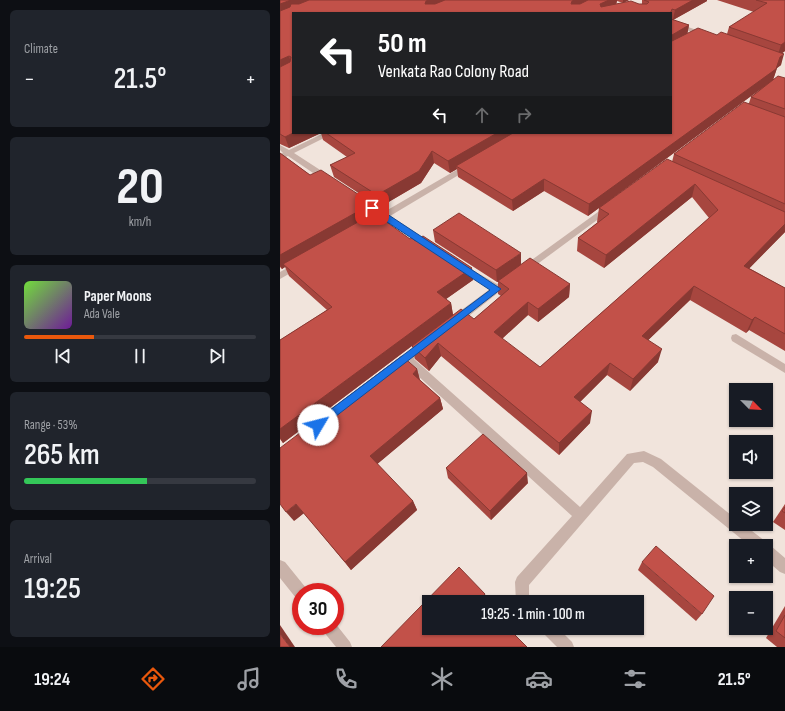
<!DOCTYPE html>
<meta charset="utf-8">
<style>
body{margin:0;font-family:"Sofia Sans Condensed",sans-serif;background:#20242c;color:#f1f3f6;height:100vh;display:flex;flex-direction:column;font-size:15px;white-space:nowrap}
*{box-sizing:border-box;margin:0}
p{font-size:13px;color:#9ea1a6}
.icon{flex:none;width:22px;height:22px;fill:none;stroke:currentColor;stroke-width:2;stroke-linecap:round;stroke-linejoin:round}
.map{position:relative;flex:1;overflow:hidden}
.sheet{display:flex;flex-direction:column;gap:10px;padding:10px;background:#0d0f14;width:280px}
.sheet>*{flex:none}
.banner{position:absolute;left:12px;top:12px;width:380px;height:122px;border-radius:0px;box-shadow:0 1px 3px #0004;background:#202124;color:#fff;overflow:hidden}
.needle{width:26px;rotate:114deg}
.controls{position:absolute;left:449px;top:383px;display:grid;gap:8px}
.controls a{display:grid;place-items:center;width:44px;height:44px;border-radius:0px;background:#171b24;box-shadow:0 1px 3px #0004;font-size:20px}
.speed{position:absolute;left:12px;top:583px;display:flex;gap:8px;font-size:20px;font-weight:700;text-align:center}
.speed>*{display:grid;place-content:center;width:52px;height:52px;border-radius:50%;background:#171b24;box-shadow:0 1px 3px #0004;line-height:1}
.speed .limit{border:6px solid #d22;background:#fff;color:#111}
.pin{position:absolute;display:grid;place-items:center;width:34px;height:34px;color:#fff;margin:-17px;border-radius:8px;box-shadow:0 2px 6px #0006}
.me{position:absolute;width:44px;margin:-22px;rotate:53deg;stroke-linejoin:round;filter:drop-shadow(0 0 3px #0008)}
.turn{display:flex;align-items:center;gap:14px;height:84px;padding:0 20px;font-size:18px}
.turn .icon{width:52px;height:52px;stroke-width:2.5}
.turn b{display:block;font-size:28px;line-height:34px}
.lanes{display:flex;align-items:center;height:38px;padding:0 20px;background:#0003;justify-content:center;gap:20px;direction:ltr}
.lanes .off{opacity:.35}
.big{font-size:30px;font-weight:600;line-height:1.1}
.sheet .card{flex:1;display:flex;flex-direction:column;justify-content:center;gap:6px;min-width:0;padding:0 14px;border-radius:6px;background:#20242c}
.sheet .dial{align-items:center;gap:0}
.dial b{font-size:52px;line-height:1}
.song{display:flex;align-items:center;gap:12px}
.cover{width:48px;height:48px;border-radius:6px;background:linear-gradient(135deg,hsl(100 70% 55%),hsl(280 70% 35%))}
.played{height:4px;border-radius:2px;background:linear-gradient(90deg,#ea580c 30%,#363941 30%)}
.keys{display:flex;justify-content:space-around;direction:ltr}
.heat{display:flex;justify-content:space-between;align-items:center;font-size:22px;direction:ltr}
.charge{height:6px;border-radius:3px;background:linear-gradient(90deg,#34c759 53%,#363941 0)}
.trip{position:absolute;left:142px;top:595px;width:222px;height:40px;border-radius:0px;background:#171b24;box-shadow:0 1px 3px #0004;font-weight:600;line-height:40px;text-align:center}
.dock{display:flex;height:64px;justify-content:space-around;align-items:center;background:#090b0e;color:#9ea1a6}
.dock .icon{width:28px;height:28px}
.dock .current{color:#ea580c}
.dock b{font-size:18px;color:#f1f3f6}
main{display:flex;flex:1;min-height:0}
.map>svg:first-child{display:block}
</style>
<main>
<section class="sheet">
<div class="card"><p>Climate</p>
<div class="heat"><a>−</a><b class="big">21.5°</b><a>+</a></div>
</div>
<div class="card dial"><b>20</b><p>km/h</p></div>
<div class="card">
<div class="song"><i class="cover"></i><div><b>Paper Moons</b><p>Ada Vale</p></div></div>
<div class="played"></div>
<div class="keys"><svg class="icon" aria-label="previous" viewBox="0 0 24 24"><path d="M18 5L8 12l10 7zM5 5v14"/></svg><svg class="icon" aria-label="pause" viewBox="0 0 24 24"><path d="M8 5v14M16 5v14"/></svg><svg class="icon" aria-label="next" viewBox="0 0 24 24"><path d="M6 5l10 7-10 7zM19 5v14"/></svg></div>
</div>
<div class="card"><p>Range · 53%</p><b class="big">265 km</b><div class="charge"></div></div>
<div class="card"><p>Arrival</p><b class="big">19:25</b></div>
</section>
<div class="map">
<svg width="505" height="647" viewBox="0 0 505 647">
<rect width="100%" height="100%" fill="#f1e4dc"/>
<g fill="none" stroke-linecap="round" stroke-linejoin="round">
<!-- minor -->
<g fill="#c9b2a9" fill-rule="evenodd">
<path d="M391,21l37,13 1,1 -5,1 -33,-11z"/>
<path d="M44,133h10l-40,20 37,24v4h-6l-37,-25 -8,3v-5l3,-1 -3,-3v-5l9,5z"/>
<path d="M185,165h3l4,2 -82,49 43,28 1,2 -1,2h-6l-44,-29 -14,8 -4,-3 12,-8 -22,-15v-4h6l23,15z"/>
<path d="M329,204l4,3 -1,2 -84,62h-6l-2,-2 2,-2z"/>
<path d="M18,262l3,1 2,2 -2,2 -21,12v-7z"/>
<path d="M182,264l35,20 12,-7 5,3 -54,43h-8l-1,-3 1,-3 38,-28 -31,-20 -2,-2 2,-2z"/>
<path d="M456,334l49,30v9l-53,-32 -1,-3 1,-3z"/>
<path d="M145,341l4,1 1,3 -16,14 166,148 47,-53 17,-3 17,8 75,60v5h7l22,17 1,3 5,2 14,12v16l-5,-2 -14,-12v-14h-16l-97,-79 -10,-5 -9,1 -105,122v12l2,5h-15l-1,-20 2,-5 55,-61 -166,-151c-5,4 -8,7 -14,5l-1,-3 1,-3z"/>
<path d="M0,560l5,2 21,26 2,4h-7v8l-5,-2 -16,-20z"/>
<path d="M55,623l15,19 2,5h-16l-13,-16 -2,-5h14z"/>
<path d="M261,628h17l14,14 2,5h-17l-14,-14z"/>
</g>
</g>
<!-- wall -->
<g fill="#a7463f" fill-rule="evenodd">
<path d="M0,0h349l-6,3 16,1h3v-4h65v1l-34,19 16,5 -2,9 30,1 10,-1 2,-7 25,-15 -37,-12h68v51l-3,2 -1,12 -4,3 -4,12 12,-2v154l-36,36 36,20v63l-36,-21 -3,3 -56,-33 -42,40 10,22 -28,29 -23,-16 -27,27 10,21 -31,32 -118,-99 -12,15 -14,-12 -3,-13 29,-22 -158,119 -3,-4v-99l47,-30 -38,-34 -4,-9 -3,2 -2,-2v-114l30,22 57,25 4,12 -3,2v2l42,23 5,2 57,27 1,12 -27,19 5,4 2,12 21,4 27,-23 -3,-2v-12h-1l-62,-40 -2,-12 137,54 -1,13 -31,25 -10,-7 -26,24 38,28 169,-149 -17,-21 -88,71 -27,-17 1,-13 20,-16h-1l2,-14 -11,8 -44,-25 -31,20 -55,-34 -1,-8 -7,4 -16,-10 -13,20 -41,24 -46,-30 -4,-12 17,-8 -24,-17 -2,-7h350v-120h-378v120h28l-32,15 -9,-4zM337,1l6,2 -7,1zM482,88l-11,9 -2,6 -75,51 -2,8 -63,39z"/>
<path d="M137,369l3,11 20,18 3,11 -66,55 36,37 4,9 -66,60 -47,-57 -10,8z"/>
<path d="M166,468l82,15 -37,37 -43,-42z"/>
<path d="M505,504v26l-12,-8z"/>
<path d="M362,562l60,52 -6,7 -58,-51z"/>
<path d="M505,606v41h-8l-11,-9z"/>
</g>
<!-- shaded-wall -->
<g fill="#883933">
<path d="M11,0h32l-43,15v-11z"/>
<path d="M149,0h25l-27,12 -2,-8 1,-3z"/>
<path d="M295,0h19l-23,12 1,-11z"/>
<path d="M329,0h8l-1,6 -14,7 -2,-9z"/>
<path d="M343,0h6l-6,3z"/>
<path d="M413,0h14v1l-34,19 2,-10z"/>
<path d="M409,25l-2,11 -16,9 1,-10z"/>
<path d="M505,42v9l-8,6 4,-12z"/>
<path d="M504,54l-3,11 -4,3 -4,12 -185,136 1,-12z"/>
<path d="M9,56l3,11 -12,5v-12z"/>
<path d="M13,133h28l-32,15 -4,-11z"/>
<path d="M217,133h21l-62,33 1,3 -7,4 -2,-12z"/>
<path d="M152,151l2,12 -13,20 -41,24 -3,-12z"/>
<path d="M264,179v12l-31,20 -1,-11z"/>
<path d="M415,184l-3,13 -88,71 2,-13z"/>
<path d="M87,200l4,12 -3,2 1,5 -86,45 2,3 -3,2 -2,-4v-10z"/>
<path d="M505,224v8l-46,47 5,-13z"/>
<path d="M241,253v12l-23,16 -1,1 -1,-12z"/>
<path d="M192,268l1,12 -34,24 -2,-12z"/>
<path d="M290,284l-1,13 -31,25v-13z"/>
<path d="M414,286l-4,14 -51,49 3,-13z"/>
<path d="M248,302v13l-33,30 -1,-13z"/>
<path d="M171,303l2,12 -170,128 -3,-5v-9z"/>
<path d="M475,317l-6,13 -3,3 6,-13z"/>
<path d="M158,343l3,13 -12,15 -4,-13z"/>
<path d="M382,349l-4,13 -28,29 3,-12z"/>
<path d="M330,363l-3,12 -34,34 1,-12z"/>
<path d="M137,369l3,12 -7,-7z"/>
<path d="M160,398l3,11 -68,57 -5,-10z"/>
<path d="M312,411l-2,12 -31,32v-12z"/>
<path d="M247,473l1,10 -37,37 -1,-9z"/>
<path d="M133,501l4,9 -66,60 -6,-8z"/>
<path d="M16,504l8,9 -10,8 -8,-9z"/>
<path d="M205,594l2,8h-7v-2z"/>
<path d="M0,625l15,22h-5l-10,-13z"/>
</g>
<!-- building -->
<g fill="#c25149" stroke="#883933">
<path d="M0,0h11l-11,4z"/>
<path d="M29,0h120l-3,1 -1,3h10l10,-4h130l-3,1 -1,3h9l8,-4h21l-9,4 1,3 30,-6 8,3h8l2,-2 -5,-2h49l-18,10 -3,-1 -1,3 -2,1h-376v120l-8,4 -5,-3v-67l10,-5 1,-5 -2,-1 -9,4v-49l10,-4 1,-3h8z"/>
<path d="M476,0h29v42l-4,3 -52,-18 38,-24z"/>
<path d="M391,19l18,6 -17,10v6l26,-13 19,7 4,-3 63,22 -4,3 -4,12 -187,135 -45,-25 -32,21 -56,-34 57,-33h158z"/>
<path d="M498,76l7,2v31l-34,-12z"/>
<path d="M464,102l41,15v87l-111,-50z"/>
<path d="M46,133h171l-49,28 -16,-10 -13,20 -42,24 -47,-30 25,-12z"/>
<path d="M0,153l30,22 11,-5 46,30 -6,4 5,3 -86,48z"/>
<path d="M387,159l118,53v12l-41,42 41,22v46l-30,-17 -3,3 -58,-34 -52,50 20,13 -29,30 -23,-16 -36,34 18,14 -33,32 -121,-100 -13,15 -13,-12 49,-37 13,10 35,-30 -11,-8 32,-23 40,26 -32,25 -10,-7 -34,30 46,35 178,-157 -23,-26 -89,71 -28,-17 31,-24 -10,-6z"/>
<path d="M94,213l36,26 2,-1 3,3 8,-5 49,32 -35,24 14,11 -171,126v-89l52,-33 -49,-43z"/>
<path d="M179,213l62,40 -25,17 -63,-40z"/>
<path d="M122,356l15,13 -4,5 27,24 -70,58 43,45 -68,61 -49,-58 -10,8 -6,-8v-56z"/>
<path d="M203,434l44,39 -37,38 -44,-43z"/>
<path d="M505,507v6l-3,-2z"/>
<path d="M376,546l58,50 -12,18 -60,-52z"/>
<path d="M179,567l26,27 -5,6 2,2h-53v26h79l19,19h-146z"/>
<path d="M505,615v23l-9,-7z"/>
<path d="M0,634l10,13h-10z"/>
</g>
<!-- route -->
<path fill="#1a73e8" stroke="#114b97" d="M89,206h6l126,83 -183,141 -4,-1 -1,-4 1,-3 176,-132 -121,-80z"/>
</svg>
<div class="controls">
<a><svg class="needle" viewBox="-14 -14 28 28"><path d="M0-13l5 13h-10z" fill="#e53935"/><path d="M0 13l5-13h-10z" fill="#9ea1a6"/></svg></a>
<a><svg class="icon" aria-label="sound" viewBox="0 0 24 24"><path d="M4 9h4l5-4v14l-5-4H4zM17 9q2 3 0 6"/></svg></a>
<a><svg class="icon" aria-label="layers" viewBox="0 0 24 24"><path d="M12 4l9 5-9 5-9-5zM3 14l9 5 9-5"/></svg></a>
<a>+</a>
<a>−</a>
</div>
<div class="speed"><div class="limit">30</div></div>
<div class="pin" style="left:92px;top:208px;background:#d93025"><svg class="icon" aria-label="arrive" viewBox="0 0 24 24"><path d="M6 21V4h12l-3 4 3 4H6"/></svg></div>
<svg class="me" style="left:38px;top:425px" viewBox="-20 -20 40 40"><circle r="19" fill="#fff"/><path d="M0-13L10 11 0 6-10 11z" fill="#1a73e8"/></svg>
<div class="trip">19:25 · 1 min · 100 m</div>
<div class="banner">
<div class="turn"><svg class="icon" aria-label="left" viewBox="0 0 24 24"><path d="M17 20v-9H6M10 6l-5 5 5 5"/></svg><div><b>50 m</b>Venkata Rao Colony Road</div></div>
<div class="lanes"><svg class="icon" aria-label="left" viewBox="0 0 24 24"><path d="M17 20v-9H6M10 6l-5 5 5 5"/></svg><svg class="icon off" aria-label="ahead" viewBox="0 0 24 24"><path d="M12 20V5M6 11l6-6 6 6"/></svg><svg class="icon off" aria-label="right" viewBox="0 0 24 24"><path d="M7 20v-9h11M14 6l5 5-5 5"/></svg></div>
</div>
</div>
</main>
<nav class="dock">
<b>19:24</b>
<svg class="icon current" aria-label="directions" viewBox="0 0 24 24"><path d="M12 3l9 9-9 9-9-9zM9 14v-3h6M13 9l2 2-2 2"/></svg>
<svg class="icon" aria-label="music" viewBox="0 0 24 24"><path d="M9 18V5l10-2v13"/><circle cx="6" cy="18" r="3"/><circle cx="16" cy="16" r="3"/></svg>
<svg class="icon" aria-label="phone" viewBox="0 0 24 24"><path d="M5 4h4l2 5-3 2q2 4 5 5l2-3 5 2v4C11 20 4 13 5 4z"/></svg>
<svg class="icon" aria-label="climate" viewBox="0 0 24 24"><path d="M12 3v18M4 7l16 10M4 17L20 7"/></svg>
<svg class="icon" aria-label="car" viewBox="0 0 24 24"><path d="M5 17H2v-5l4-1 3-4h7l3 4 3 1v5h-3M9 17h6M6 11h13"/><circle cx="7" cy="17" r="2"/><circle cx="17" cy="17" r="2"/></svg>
<svg class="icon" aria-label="filters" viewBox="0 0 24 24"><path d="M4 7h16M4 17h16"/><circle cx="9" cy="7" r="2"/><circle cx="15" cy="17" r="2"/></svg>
<b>21.5°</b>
</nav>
